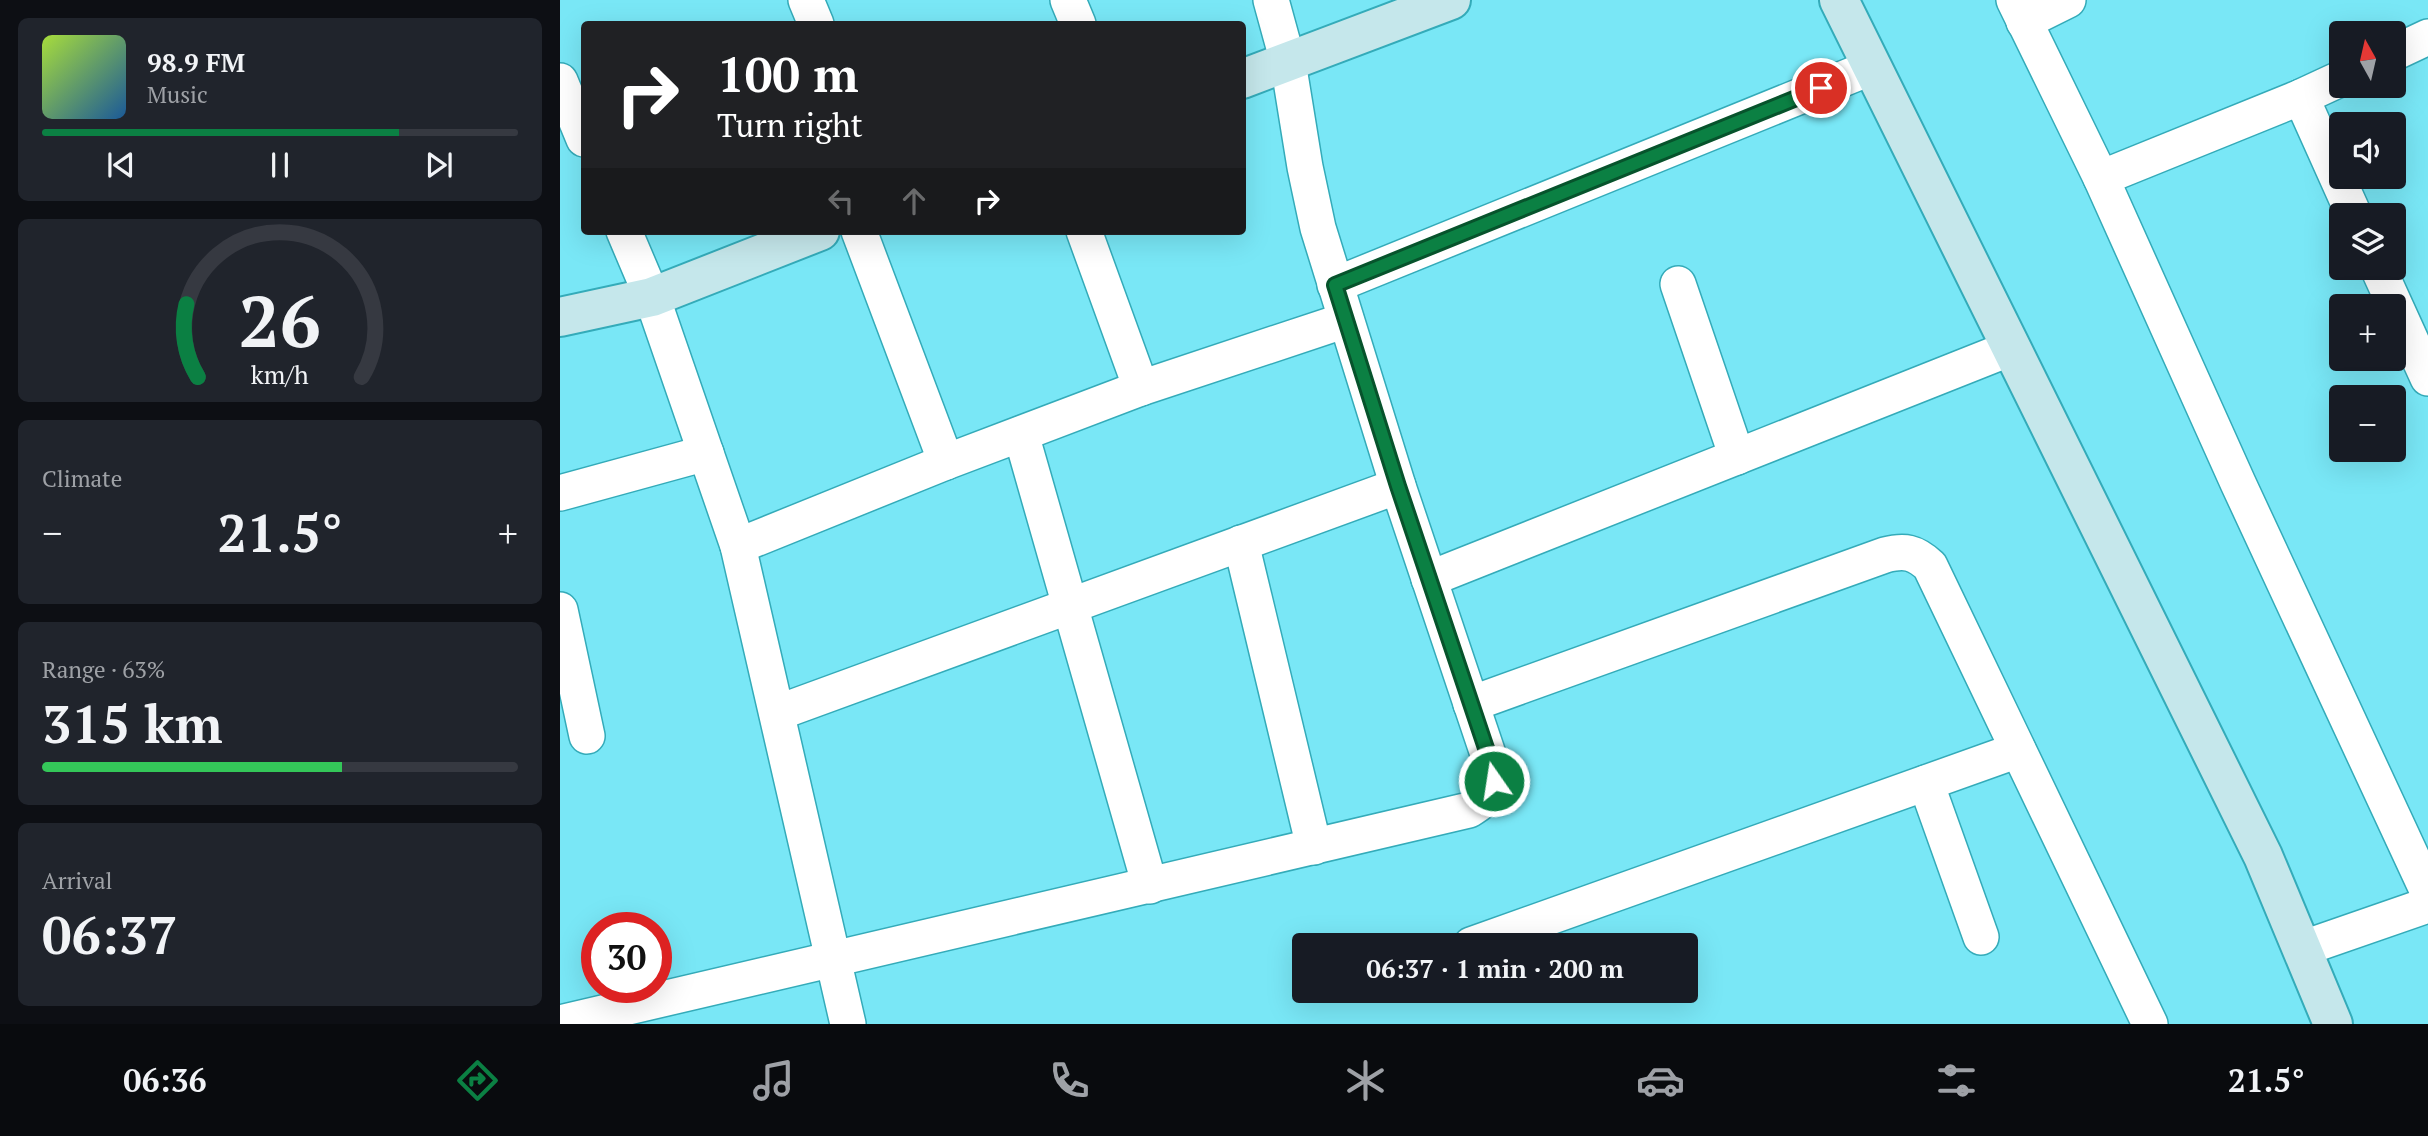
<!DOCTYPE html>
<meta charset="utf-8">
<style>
body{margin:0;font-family:"PT Serif",serif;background:#20242c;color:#f1f3f6;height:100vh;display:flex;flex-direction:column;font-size:26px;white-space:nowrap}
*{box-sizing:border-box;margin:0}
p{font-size:23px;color:#9ea1a6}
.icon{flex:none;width:38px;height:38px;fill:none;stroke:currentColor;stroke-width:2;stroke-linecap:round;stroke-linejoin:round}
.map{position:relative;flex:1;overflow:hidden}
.drawer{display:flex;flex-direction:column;gap:18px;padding:18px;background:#0d0f14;width:560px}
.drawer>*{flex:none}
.hud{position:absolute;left:21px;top:21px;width:665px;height:214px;border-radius:7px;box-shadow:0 7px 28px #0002;background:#202124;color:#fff;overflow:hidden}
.needle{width:46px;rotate:352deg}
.tools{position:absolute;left:1769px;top:21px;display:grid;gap:14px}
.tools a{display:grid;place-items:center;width:77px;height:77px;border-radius:7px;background:#171b24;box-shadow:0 7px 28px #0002;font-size:35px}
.speed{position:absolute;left:21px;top:912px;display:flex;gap:14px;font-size:35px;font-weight:700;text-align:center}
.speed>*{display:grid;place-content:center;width:91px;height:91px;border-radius:50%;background:#171b24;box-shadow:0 7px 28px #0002;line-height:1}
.speed .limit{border:10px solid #d22;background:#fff;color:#111}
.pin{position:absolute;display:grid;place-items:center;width:60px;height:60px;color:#fff;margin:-30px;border:4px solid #fff;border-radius:50%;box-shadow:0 2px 7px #0007}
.me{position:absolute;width:77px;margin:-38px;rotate:347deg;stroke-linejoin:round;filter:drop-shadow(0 0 5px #0008)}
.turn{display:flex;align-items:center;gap:24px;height:147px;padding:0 21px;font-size:32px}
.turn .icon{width:91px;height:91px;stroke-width:2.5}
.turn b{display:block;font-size:49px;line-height:60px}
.lanes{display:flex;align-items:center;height:66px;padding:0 21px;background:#0003;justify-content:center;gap:35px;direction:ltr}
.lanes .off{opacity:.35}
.big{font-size:52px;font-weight:800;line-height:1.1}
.drawer .card{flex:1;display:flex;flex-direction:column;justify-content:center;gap:10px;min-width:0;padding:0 24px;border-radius:10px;background:#20242c}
.drawer .dial{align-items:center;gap:0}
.dial svg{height:182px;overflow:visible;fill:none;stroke:#363941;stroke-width:7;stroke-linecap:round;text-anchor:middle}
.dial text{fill:#f1f3f6;stroke:none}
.song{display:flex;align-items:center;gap:21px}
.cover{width:84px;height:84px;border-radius:10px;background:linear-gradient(135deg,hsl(80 70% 55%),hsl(210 70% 35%))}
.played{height:7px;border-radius:4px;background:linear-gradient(90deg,#0b8043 75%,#363941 75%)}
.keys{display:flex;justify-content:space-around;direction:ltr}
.heat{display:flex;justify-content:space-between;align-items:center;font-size:38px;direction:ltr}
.charge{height:10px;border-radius:5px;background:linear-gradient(90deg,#34c759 63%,#363941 0)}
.trip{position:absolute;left:732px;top:933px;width:406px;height:70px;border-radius:7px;background:#171b24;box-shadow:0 7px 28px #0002;font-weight:800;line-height:70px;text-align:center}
.menu{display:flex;height:112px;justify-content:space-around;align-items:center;background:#090b0e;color:#9ea1a6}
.menu .icon{width:49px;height:49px}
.menu .current{color:#0b8043}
.menu b{font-size:32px;color:#f1f3f6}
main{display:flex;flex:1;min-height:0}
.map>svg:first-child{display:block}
</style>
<main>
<section class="drawer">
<div class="card">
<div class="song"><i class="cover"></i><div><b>98.9 FM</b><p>Music</p></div></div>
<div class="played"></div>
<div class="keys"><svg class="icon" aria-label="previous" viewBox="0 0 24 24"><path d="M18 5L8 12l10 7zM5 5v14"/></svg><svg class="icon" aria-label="pause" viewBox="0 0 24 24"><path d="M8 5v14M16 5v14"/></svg><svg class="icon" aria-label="next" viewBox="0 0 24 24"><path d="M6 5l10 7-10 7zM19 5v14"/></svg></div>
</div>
<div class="card dial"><svg viewBox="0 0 100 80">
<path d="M14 69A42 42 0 1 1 86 69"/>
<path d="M14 69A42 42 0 0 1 9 37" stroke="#0b8043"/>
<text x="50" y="56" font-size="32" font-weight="700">26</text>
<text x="50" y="72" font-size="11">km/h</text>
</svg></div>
<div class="card"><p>Climate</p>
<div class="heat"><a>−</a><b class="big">21.5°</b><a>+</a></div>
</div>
<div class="card"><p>Range · 63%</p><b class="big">315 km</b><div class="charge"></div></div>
<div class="card"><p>Arrival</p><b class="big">06:37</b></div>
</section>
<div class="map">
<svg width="1868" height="1024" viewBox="0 0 1868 1024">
<rect width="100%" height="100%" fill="#79e7f6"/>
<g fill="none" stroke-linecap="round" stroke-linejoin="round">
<!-- street casing -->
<g stroke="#34abb9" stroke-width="38">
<g id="street">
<path d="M246,0l10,24"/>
<path d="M508,0l10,24"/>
<path d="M1454,0l87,178 137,305 190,409"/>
<path d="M1464,22l44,-22"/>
<path d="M1834,53l34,-16"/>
<path d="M0,81l24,58"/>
<path d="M1741,97l53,118"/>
<path d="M1541,178l200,-81 41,-19"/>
<path d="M64,231l28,66 86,249 110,478"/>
<path d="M299,231l87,231"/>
<path d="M524,231l57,157"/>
<path d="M1818,268l50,110"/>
<path d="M1118,284l59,173"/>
<path d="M775,285l537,-218"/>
<path d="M461,434l129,452"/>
<path d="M0,493l146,-40"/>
<path d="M681,543l73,304"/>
<path d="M178,546l208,-84 195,-74 205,-68"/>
<path d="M869,579l582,-231"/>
<path d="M0,610l27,126"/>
<path d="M911,704l414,-149c20,-5 30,-3 45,11l220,458"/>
<path d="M217,713l621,-227"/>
<path d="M1366,783l55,154"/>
<path d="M911,945l547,-195"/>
<path d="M1741,949l127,-44"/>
<path d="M0,1023l909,-213c22,-14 26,-20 22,-47l-93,-277 -80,-258 -13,-61 -17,-105 -17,-62"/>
</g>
</g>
<!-- secondary casing -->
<g stroke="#34abb9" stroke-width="42">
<g id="secondary">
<path d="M1279,0l424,856 70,168"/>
<path d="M682,79l209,-79"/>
<path d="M0,317l92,-20 168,-66"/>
</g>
</g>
<!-- street -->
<use href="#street" stroke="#fff" stroke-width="35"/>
<!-- secondary -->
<use href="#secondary" stroke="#c5e7eb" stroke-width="38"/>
</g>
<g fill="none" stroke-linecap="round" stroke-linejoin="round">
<!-- route casing -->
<g stroke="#07532c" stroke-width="18">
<path id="route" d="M934,781l-3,-18 -93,-277 -63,-201 486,-197"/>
</g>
<!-- route -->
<use href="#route" stroke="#0b8043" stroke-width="12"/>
</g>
</svg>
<div class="tools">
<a><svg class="needle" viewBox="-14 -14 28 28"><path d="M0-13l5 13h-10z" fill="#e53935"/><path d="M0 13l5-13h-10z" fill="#9ea1a6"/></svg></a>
<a><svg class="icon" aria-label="sound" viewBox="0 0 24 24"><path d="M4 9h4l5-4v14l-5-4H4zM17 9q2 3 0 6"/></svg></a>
<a><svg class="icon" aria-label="layers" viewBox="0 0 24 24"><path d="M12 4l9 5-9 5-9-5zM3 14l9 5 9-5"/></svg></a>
<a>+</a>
<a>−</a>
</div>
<div class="speed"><div class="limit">30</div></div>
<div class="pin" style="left:1261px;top:88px;background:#d93025"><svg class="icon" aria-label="arrive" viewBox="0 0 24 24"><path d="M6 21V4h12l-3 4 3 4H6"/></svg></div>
<svg class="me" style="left:934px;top:781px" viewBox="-20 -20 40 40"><circle r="17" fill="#0b8043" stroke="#fff" stroke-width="3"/><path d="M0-11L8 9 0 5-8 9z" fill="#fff"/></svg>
<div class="trip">06:37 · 1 min · 200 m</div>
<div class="hud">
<div class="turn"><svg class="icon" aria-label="right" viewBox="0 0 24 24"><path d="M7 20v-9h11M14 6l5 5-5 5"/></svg><div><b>100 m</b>Turn right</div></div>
<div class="lanes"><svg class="icon off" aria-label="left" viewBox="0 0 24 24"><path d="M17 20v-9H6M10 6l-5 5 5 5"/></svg><svg class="icon off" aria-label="ahead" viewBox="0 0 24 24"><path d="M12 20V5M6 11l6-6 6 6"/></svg><svg class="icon" aria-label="right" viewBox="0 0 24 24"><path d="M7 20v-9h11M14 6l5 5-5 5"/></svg></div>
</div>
</div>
</main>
<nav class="menu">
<b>06:36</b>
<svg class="icon current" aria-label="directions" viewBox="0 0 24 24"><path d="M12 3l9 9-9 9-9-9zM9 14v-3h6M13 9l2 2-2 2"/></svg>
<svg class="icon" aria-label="music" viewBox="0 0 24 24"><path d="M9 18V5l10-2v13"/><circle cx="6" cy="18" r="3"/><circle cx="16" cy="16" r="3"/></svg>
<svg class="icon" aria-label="phone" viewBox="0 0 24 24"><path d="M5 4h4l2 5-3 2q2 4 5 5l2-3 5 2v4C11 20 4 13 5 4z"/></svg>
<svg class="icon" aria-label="climate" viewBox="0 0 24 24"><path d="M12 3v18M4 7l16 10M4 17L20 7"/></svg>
<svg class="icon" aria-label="car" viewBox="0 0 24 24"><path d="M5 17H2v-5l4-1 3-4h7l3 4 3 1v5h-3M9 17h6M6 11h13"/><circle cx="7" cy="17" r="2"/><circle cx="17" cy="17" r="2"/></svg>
<svg class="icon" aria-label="filters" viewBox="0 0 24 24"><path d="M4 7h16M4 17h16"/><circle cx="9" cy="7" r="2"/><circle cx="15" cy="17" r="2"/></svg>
<b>21.5°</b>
</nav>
